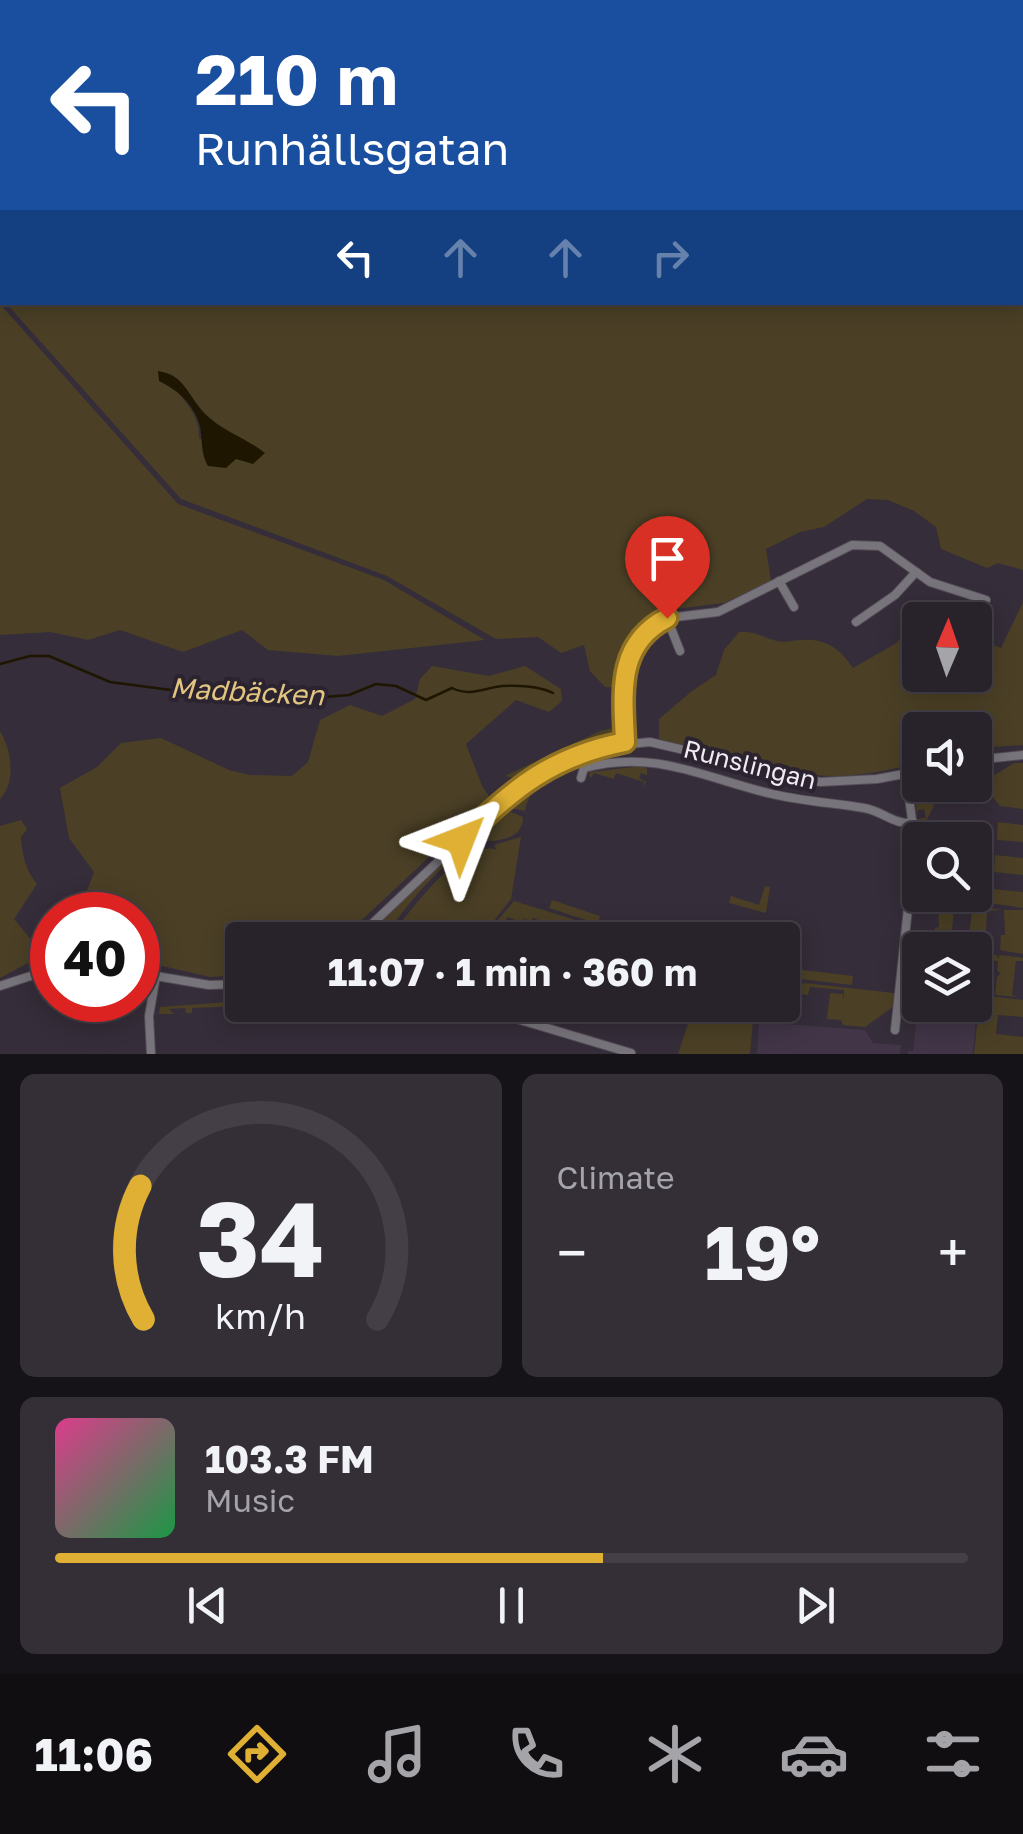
<!DOCTYPE html>
<meta charset="utf-8">
<style>
body{margin:0;font-family:"Golos Text",sans-serif;background:#342f37;color:#f1f3f6;height:100vh;display:flex;flex-direction:column;font-size:38px;white-space:nowrap}
*{box-sizing:border-box;margin:0}
p{font-size:32px;color:#a5a4a9}
.icon{flex:none;width:55px;height:55px;fill:none;stroke:currentColor;stroke-width:2;stroke-linecap:round;stroke-linejoin:round}
.map{position:relative;height:1054px;overflow:hidden}
.panel{display:flex;flex-direction:column;gap:20px;padding:20px;background:#161318;flex:1}
.panel>*{flex:none}
.banner{position:absolute;left:0px;top:0px;width:1025px;height:305px;box-shadow:0 5px 25px #0003,0 0 0 2px #443f47;background:#1a4fa0;color:#fff;overflow:hidden}
.needle{width:65px;rotate:2deg}
.tools{position:absolute;left:902px;top:602px;display:grid;gap:20px}
.tools a{display:grid;place-items:center;width:90px;height:90px;border-radius:10px;background:#28222b;box-shadow:0 5px 25px #0003,0 0 0 2px #443f47;font-size:50px}
.speed{position:absolute;left:30px;top:892px;display:flex;gap:20px;font-size:50px;font-weight:700;text-align:center}
.speed>*{display:grid;place-content:center;width:130px;height:130px;border-radius:50%;background:#28222b;box-shadow:0 5px 25px #0003,0 0 0 2px #443f47;line-height:1}
.speed .limit{border:15px solid #d22;background:#fff;color:#111}
.pin{position:absolute;display:grid;place-items:center;width:85px;height:85px;color:#fff;margin:-102px -42px;border-radius:50% 50% 50% 0;rotate:-45deg;box-shadow:0 0 10px #0007}
.pin .icon{rotate:45deg}
.me{position:absolute;width:110px;margin:-55px;rotate:45deg;stroke-linejoin:round;filter:drop-shadow(0 0 8px #0008)}
.turn{display:flex;align-items:center;gap:35px;height:210px;padding:0 30px;font-size:45px}
.turn .icon{width:130px;height:130px;stroke-width:2.5}
.turn b{display:block;font-size:70px;line-height:85px}
.lanes{display:flex;align-items:center;height:95px;padding:0 30px;background:#0003;justify-content:center;gap:50px;direction:ltr}
.lanes .off{opacity:.35}
.big{font-size:75px;font-weight:700;line-height:1.1}
.panel .widget{flex:1;display:flex;flex-direction:column;justify-content:center;gap:15px;min-width:0;padding:0 35px;border-radius:15px;background:#342f37}
.panel .dial{align-items:center;gap:0}
.dial svg{height:260px;overflow:visible;fill:none;stroke:#443f47;stroke-width:7;stroke-linecap:round;text-anchor:middle}
.dial text{fill:#f1f3f6;stroke:none}
.song{display:flex;align-items:center;gap:30px}
.cover{width:120px;height:120px;border-radius:15px;background:linear-gradient(135deg,hsl(330 70% 55%),hsl(140 70% 35%))}
.played{height:10px;border-radius:5px;background:linear-gradient(90deg,#dfb034 60%,#443f47 60%)}
.keys{display:flex;justify-content:space-around;direction:ltr}
.heat{display:flex;justify-content:space-between;align-items:center;font-size:55px;direction:ltr}
.panel .tiles{flex:1;display:grid;gap:20px;grid-template-columns:1fr 1fr}
.widget:last-child{grid-column:span 2}
.trip{position:absolute;left:225px;top:922px;width:575px;height:100px;border-radius:10px;background:#28222b;box-shadow:0 5px 25px #0003,0 0 0 2px #443f47;font-weight:700;line-height:100px;text-align:center}
.menu{display:flex;height:160px;justify-content:space-around;align-items:center;background:#100e11;color:#a5a4a9}
.menu .icon{width:70px;height:70px}
.menu .active{color:#dfb034}
.menu b{font-size:45px;color:#f1f3f6}
.map>svg:first-child{display:block}
</style>
<div class="map">
<svg width="1023" height="1054" viewBox="0 0 1023 1054">
<rect width="100%" height="100%" fill="#352d39"/>
<!-- built -->
<g fill="#413547">
<path d="M920,991v14h55v-8h3l-5,57h-65v-3h5z"/>
<path d="M759,1022l106,8 8,13 28,2 -1,9h-143z"/>
</g>
<!-- green -->
<g fill="#4b4026" fill-rule="evenodd">
<path d="M233,0h556l-10,2z"/>
<path d="M804,0h219v34l-1,-32z"/>
<path d="M0,125h2v173l-2,-1z"/>
<path d="M6,303h1011l6,3v264l-25,-7 -11,5 -46,-19 -5,-22 -22,-16 -26,-11 -21,-1 -43,28 -24,5 -34,17 5,32 -47,22 -57,7 -25,13 -18,26 -3,39 -16,-1 -15,-16 -6,-26 -23,8 -23,-16 -42,2 -109,-63 -206,-77zM169,373c16,10 21,23 33,37 12,16 35,30 54,36l-20,13 -37,-21c1,-30 -22,-38 -30,-65z"/>
<path d="M0,304l178,200 206,76 101,60 -147,16 -70,-6 -26,-20 -59,22 -63,-22 -32,10 -38,-8 -50,3z"/>
<path d="M1023,602v143l-47,3 -1,-18h-55v33c-28,6 -56,13 -85,13 -58,0 -119,-23 -176,-37v-20l33,-28 24,-16 8,-25 15,-18c20,-1 21,5 38,9 7,2 17,-1 24,-1 25,-2 39,9 52,28l42,-24 32,-32 13,8h-20v55h55v-36l26,9z"/>
<path d="M432,666l57,10 36,-10 36,23 1,12 -13,11 -33,-12 -50,44 16,42 9,13 -127,119 -30,22h-92v35l-32,2 -56,-13 -16,-12v-37h-40l-13,-19 9,-24 -25,-34 -9,-50 37,-21 24,-24 40,-5 68,32 21,5 42,1 16,-14 12,-42 30,-15 32,11 33,-17 5,-20z"/>
<path d="M618,727l-6,12 -37,10 -41,19 -2,-3 -17,13 -10,-2 95,-45z"/>
<path d="M0,731c11,18 17,50 0,68z"/>
<path d="M1014,763h9v46l-23,-3 -18,-23z"/>
<path d="M642,766l5,3v6l-6,-2 -2,5 7,4 -3,6 1,-6 -28,-9 -2,6 -20,-6 -3,5 -2,-3 1,-3z"/>
<path d="M558,768l2,7c-20,4 -31,16 -35,36l-14,-3 4,-13z"/>
<path d="M920,781v4h10l4,21 -10,19 -6,3 -1,-9 9,-1 -2,-9 -6,1 -1,6 -2,-26z"/>
<path d="M506,810l17,7c0,19 -17,23 -34,24l-8,-6c7,-10 9,-22 25,-25z"/>
<path d="M21,820l6,9 -6,8c1,18 5,34 16,47l-23,35 24,29 -8,14 -30,16v-152z"/>
<path d="M998,822l25,3v17l-26,-2z"/>
<path d="M480,837l2,6c-42,16 -74,63 -101,97h-7l2,-14 74,-70z"/>
<path d="M521,837l-10,62 -32,41h-24l-10,-4 -4,4h-54c21,-25 76,-104 110,-90l-3,-5z"/>
<path d="M995,855l28,3v17l-29,-3z"/>
<path d="M765,886l5,1 -4,26 -37,-10 2,-7 28,9z"/>
<path d="M992,889l31,3v16l-33,-5z"/>
<path d="M552,900l48,16 -2,8 -49,-16z"/>
<path d="M514,901l110,34 -1,5h-36l-13,-6 -4,6 1,-6 -21,-10 -5,16h-4l5,-17 -13,-5 -2,3 -7,-2 -9,21 6,-18 -14,-5 -7,23 -15,-5z"/>
<path d="M938,903l31,4 -15,1 -3,33 14,2 -1,4 -30,-4 1,-15 4,-1z"/>
<path d="M973,906l29,4 -15,1 -2,39 -18,-3z"/>
<path d="M1004,910h19v44l-23,-4 1,-15h4z"/>
<path d="M975,953l22,2 1,4 2,-4 23,3v3h-7l-4,34 6,2 -23,-2 2,-18 4,-4 -4,-2 1,-10 -15,-1 -4,28h-4z"/>
<path d="M802,970l51,6 -1,9 -51,-6z"/>
<path d="M804,983l90,10v13l-29,21 -22,-2 -2,-5 -14,-1 3,-26 13,1v10l1,-14 -34,-3 -2,8 -6,-1 -2,-9z"/>
<path d="M980,995l43,5v17l-25,-2 -2,19 27,3v17h-49z"/>
<path d="M242,1001v4h11l-7,5 -3,-4 -51,2v5h-6l-1,-5 -16,1 5,5h-15l1,-7z"/>
<path d="M694,1005h63l-5,12 -59,-5z"/>
<path d="M691,1015l62,6 -3,33h-72z"/>
</g>
<!-- water -->
<path fill="#1f1602" d="M158,371c27,4 30,25 46,42 18,18 42,25 61,40l-12,11 -17,-5 -10,9 -18,-2c-9,-16 -4,-30 -10,-46 -7,-18 -22,-31 -39,-39z"/>
<g fill="none" stroke-linecap="round" stroke-linejoin="round">
<!-- stream -->
<path stroke="#1f1602" stroke-width="2.5" d="M0,664l30,-8h19l61,26 84,11 105,6 50,-4 27,-11 20,2 30,14 26,-12c18,9 32,0 50,-2 15,-1 37,0 51,7"/>
<!-- minor casing -->
<g stroke="#534c57" stroke-width="10">
<g id="minor">
<path d="M779,581l15,26"/>
<path d="M667,618l13,33"/>
<path d="M856,622l39,-27 21,-23"/>
<path d="M625,742l2,-79 10,-23 11,-12 19,-10 51,-6 134,-67 28,1 50,36 56,18"/>
<path d="M975,760l48,-5"/>
<path d="M581,778l3,-10c72,-19 120,10 188,26 30,7 61,9 92,14 19,3 29,17 50,15"/>
<path d="M355,940l162,-153 37,-23 46,-17 50,-5 170,40 57,-3 43,-8"/>
<path d="M138,973l71,12 33,-1"/>
<path d="M0,986l52,-17"/>
<path d="M470,1005l161,48"/>
<path d="M895,1030l20,-187 -9,-69"/>
<path d="M151,1054l-2,-38 7,-40"/>
</g>
</g>
<!-- minor -->
<use href="#minor" stroke="#78747b" stroke-width="8"/>
</g>
<g fill="none" stroke-linecap="round" stroke-linejoin="round">
<!-- route casing -->
<g stroke="#917222" stroke-width="25">
<path id="route" d="M461,840c51,-51 91,-84 164,-98 -2,-49 -9,-98 42,-124"/>
</g>
<!-- route -->
<use href="#route" stroke="#dfb034" stroke-width="18"/>
</g>
<g text-anchor="middle" dominant-baseline="central" stroke-width="8" stroke-linejoin="round" paint-order="stroke">
<!-- street labels -->
<g font-size="25" fill="#f1ecf4" stroke="#2b232f">
<text transform="translate(750 764) rotate(14)">Runslingan</text>
</g>
<!-- water labels -->
<g font-size="28" font-style="italic" fill="#e2c580" stroke="#2b232f">
<text transform="translate(247 691) rotate(3)">Madbäcken</text>
</g>
</g>
</svg>
<div class="tools">
<a><svg class="needle" viewBox="-14 -14 28 28"><path d="M0-13l5 13h-10z" fill="#e53935"/><path d="M0 13l5-13h-10z" fill="#a5a4a9"/></svg></a>
<a><svg class="icon" aria-label="sound" viewBox="0 0 24 24"><path d="M4 9h4l5-4v14l-5-4H4zM17 9q2 3 0 6"/></svg></a>
<a><svg class="icon" aria-label="search" viewBox="0 0 24 24"><circle cx="10" cy="10" r="6"/><path d="M15 15l6 6"/></svg></a>
<a><svg class="icon" aria-label="layers" viewBox="0 0 24 24"><path d="M12 4l9 5-9 5-9-5zM3 14l9 5 9-5"/></svg></a>
</div>
<div class="speed"><div class="limit">40</div></div>
<div class="pin" style="left:667px;top:618px;background:#d93025"><svg class="icon" aria-label="arrive" viewBox="0 0 24 24"><path d="M6 21V4h12l-3 4 3 4H6"/></svg></div>
<svg class="me" style="left:461px;top:840px" viewBox="-20 -20 40 40"><path d="M0-17L14 15 0 8-14 15z" fill="#dfb034" stroke="#fff" stroke-width="4"/></svg>
<div class="trip">11:07 · 1 min · 360 m</div>
<div class="banner">
<div class="turn"><svg class="icon" aria-label="left" viewBox="0 0 24 24"><path d="M17 20v-9H6M10 6l-5 5 5 5"/></svg><div><b>210 m</b>Runhällsgatan</div></div>
<div class="lanes"><svg class="icon" aria-label="left" viewBox="0 0 24 24"><path d="M17 20v-9H6M10 6l-5 5 5 5"/></svg><svg class="icon off" aria-label="ahead" viewBox="0 0 24 24"><path d="M12 20V5M6 11l6-6 6 6"/></svg><svg class="icon off" aria-label="ahead" viewBox="0 0 24 24"><path d="M12 20V5M6 11l6-6 6 6"/></svg><svg class="icon off" aria-label="right" viewBox="0 0 24 24"><path d="M7 20v-9h11M14 6l5 5-5 5"/></svg></div>
</div>
</div>
<section class="panel">
<div class="tiles">
<div class="widget dial"><svg viewBox="0 0 100 80">
<path d="M14 69A42 42 0 1 1 86 69"/>
<path d="M14 69A42 42 0 0 1 13 28" stroke="#dfb034"/>
<text x="50" y="56" font-size="32" font-weight="700">34</text>
<text x="50" y="72" font-size="11">km/h</text>
</svg></div>
<div class="widget"><p>Climate</p>
<div class="heat"><a>−</a><b class="big">19°</b><a>+</a></div>
</div>
<div class="widget">
<div class="song"><i class="cover"></i><div><b>103.3 FM</b><p>Music</p></div></div>
<div class="played"></div>
<div class="keys"><svg class="icon" aria-label="previous" viewBox="0 0 24 24"><path d="M18 5L8 12l10 7zM5 5v14"/></svg><svg class="icon" aria-label="pause" viewBox="0 0 24 24"><path d="M8 5v14M16 5v14"/></svg><svg class="icon" aria-label="next" viewBox="0 0 24 24"><path d="M6 5l10 7-10 7zM19 5v14"/></svg></div>
</div>
</div>
</section>
<nav class="menu">
<b>11:06</b>
<svg class="icon active" aria-label="directions" viewBox="0 0 24 24"><path d="M12 3l9 9-9 9-9-9zM9 14v-3h6M13 9l2 2-2 2"/></svg>
<svg class="icon" aria-label="music" viewBox="0 0 24 24"><path d="M9 18V5l10-2v13"/><circle cx="6" cy="18" r="3"/><circle cx="16" cy="16" r="3"/></svg>
<svg class="icon" aria-label="phone" viewBox="0 0 24 24"><path d="M5 4h4l2 5-3 2q2 4 5 5l2-3 5 2v4C11 20 4 13 5 4z"/></svg>
<svg class="icon" aria-label="climate" viewBox="0 0 24 24"><path d="M12 3v18M4 7l16 10M4 17L20 7"/></svg>
<svg class="icon" aria-label="car" viewBox="0 0 24 24"><path d="M5 17H2v-5l4-1 3-4h7l3 4 3 1v5h-3M9 17h6M6 11h13"/><circle cx="7" cy="17" r="2"/><circle cx="17" cy="17" r="2"/></svg>
<svg class="icon" aria-label="filters" viewBox="0 0 24 24"><path d="M4 7h16M4 17h16"/><circle cx="9" cy="7" r="2"/><circle cx="15" cy="17" r="2"/></svg>
</nav>
